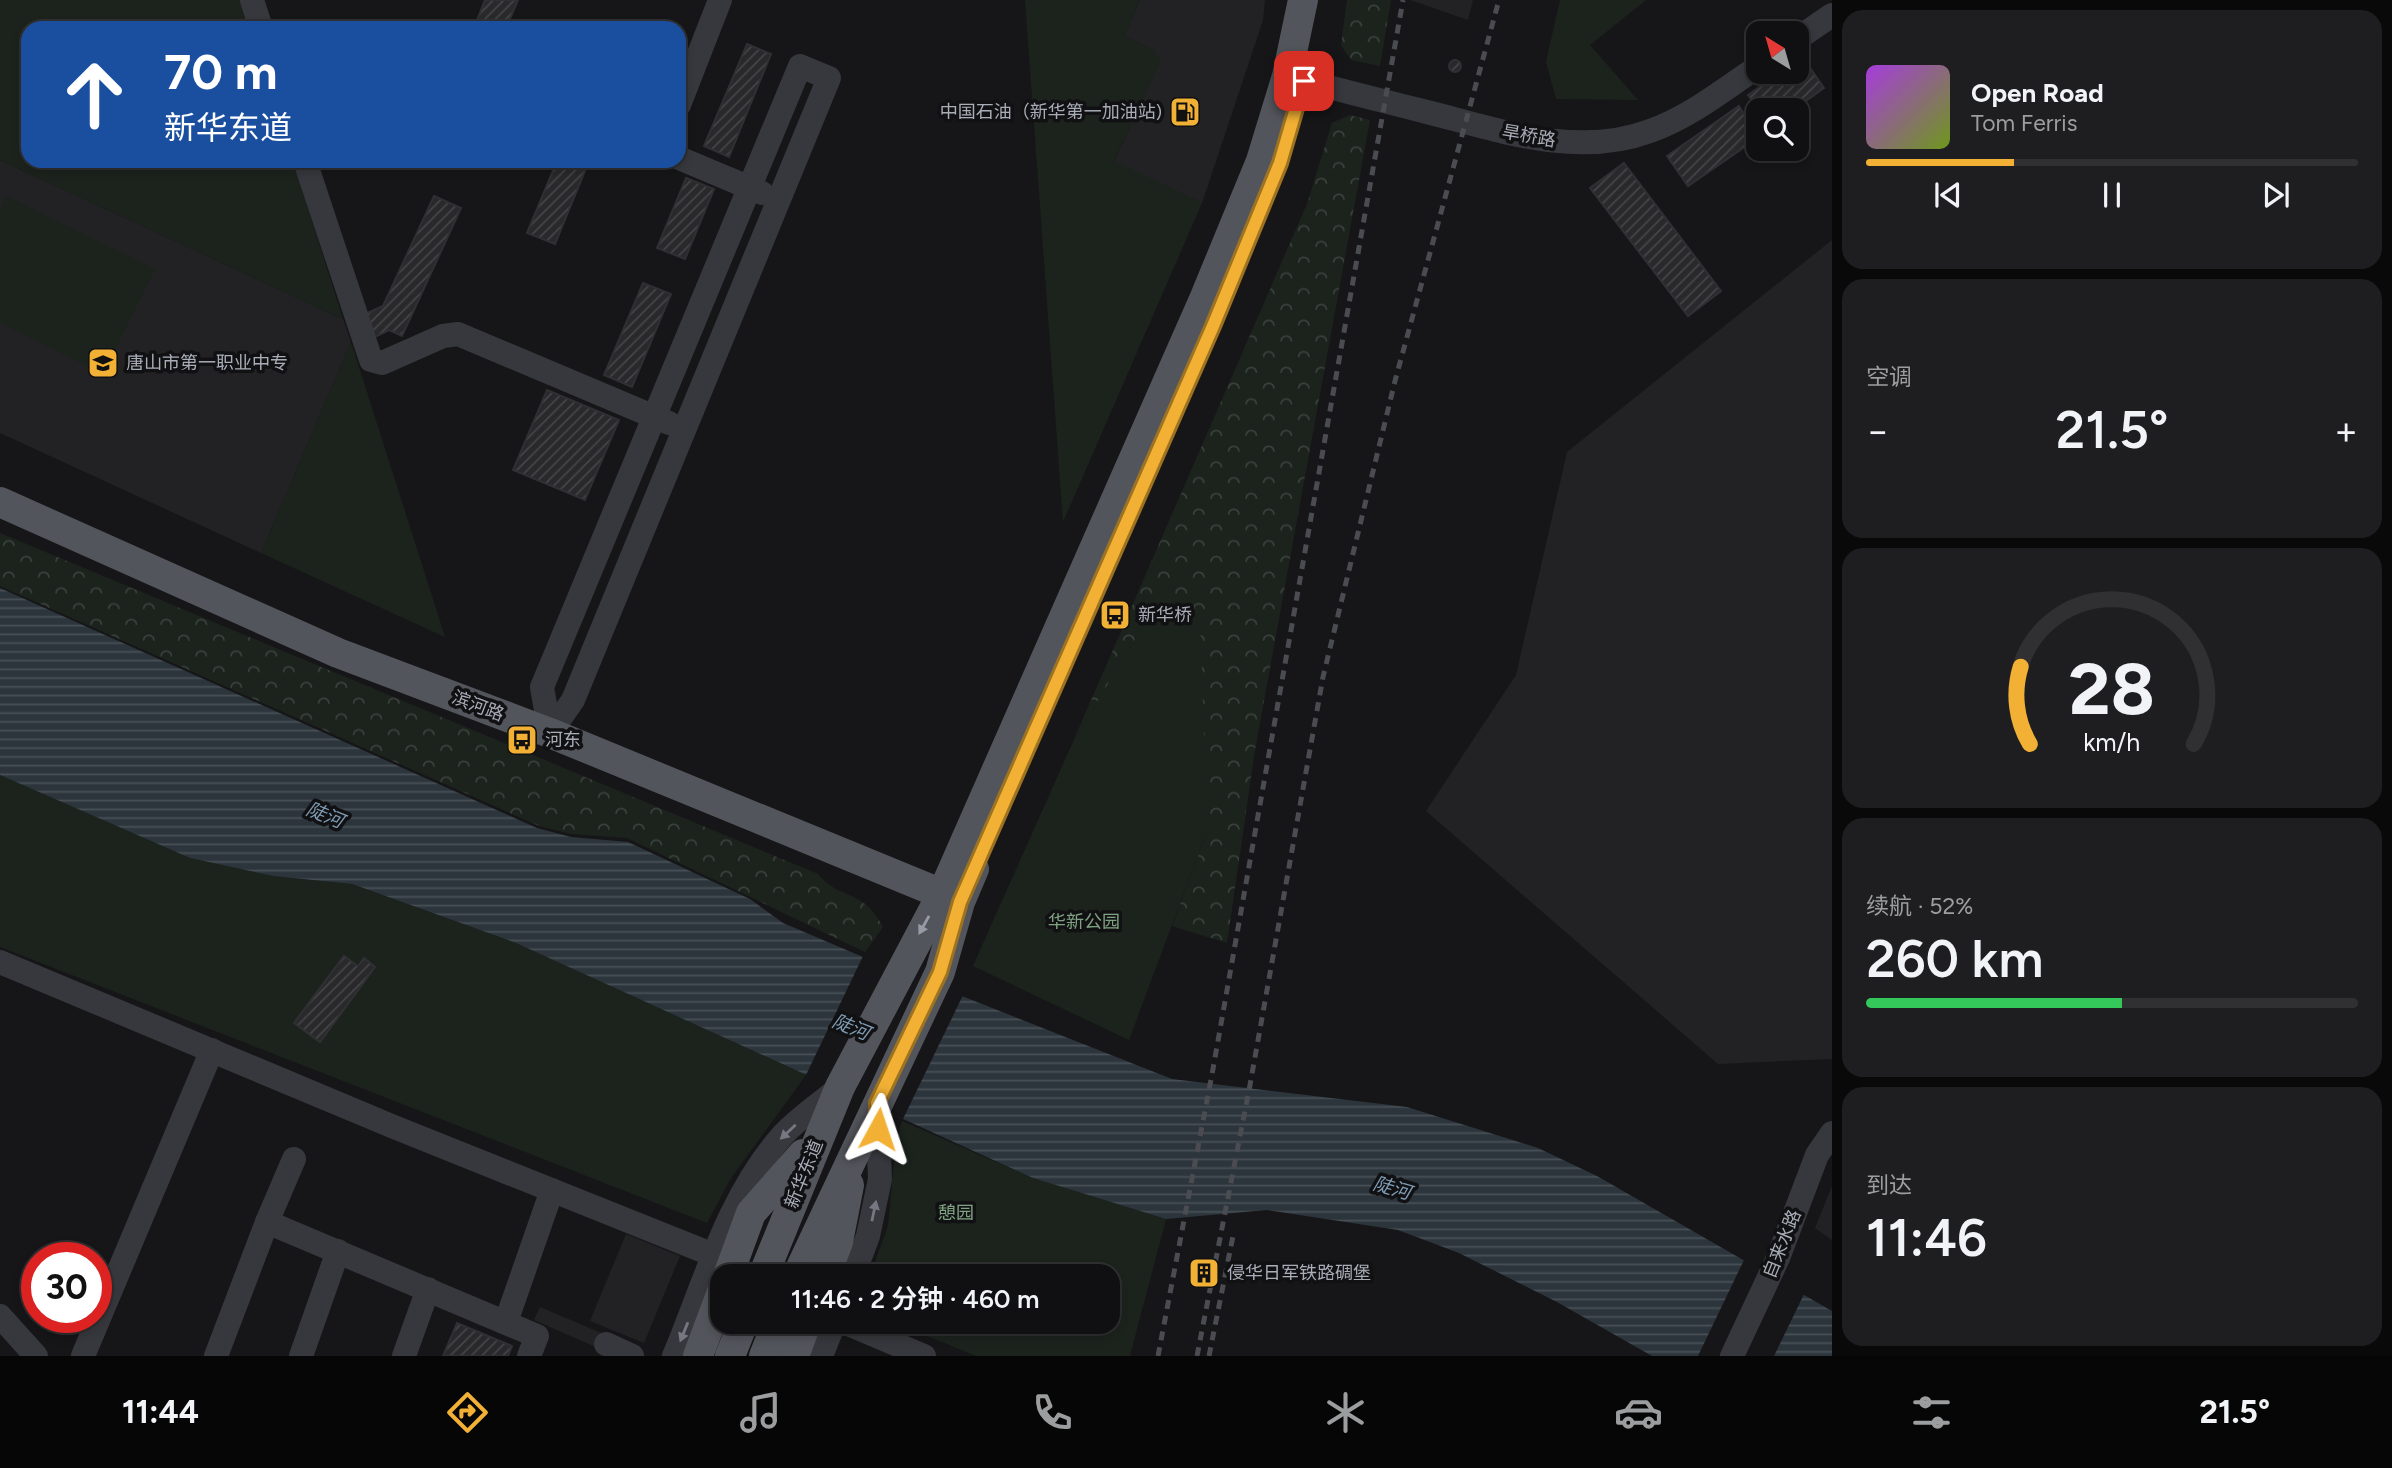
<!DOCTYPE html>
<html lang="zh">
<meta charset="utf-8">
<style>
body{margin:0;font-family:Figtree,"Noto Sans SC",sans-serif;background:#1e1e20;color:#f1f3f6;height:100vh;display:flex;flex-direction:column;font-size:26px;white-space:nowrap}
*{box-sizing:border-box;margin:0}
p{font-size:23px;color:#9c9d9f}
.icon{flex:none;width:38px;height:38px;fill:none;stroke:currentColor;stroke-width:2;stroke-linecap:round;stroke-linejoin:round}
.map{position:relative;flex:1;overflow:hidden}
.panel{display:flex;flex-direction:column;gap:10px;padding:10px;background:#09090a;width:560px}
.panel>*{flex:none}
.hud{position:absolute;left:21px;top:21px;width:665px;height:147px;border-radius:21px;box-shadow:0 4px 10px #0003,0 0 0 2px #303032;background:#1a4fa0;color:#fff;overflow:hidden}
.needle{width:46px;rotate:323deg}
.tools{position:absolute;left:1746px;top:21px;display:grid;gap:14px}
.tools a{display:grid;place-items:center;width:63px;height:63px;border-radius:14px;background:#101012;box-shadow:0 4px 10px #0003,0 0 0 2px #303032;font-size:35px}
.speed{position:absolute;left:21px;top:1242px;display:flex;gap:14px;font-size:35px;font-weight:700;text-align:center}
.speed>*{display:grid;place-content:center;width:91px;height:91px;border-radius:50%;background:#101012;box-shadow:0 4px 10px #0003,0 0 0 2px #303032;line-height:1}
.speed .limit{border:10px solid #d22;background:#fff;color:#111}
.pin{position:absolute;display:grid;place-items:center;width:60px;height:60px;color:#fff;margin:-30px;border-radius:14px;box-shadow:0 4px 10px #0006}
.me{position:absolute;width:77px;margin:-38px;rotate:5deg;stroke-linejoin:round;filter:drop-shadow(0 0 5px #0008)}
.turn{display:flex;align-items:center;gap:24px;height:147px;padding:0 28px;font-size:32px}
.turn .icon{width:91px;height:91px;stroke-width:2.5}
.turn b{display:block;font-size:49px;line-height:60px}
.big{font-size:52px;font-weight:600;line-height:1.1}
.panel .tile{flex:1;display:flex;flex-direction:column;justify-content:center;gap:10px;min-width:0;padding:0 24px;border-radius:21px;background:#1e1e20}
.panel .dial{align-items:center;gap:0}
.dial svg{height:182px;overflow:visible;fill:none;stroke:#303032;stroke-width:7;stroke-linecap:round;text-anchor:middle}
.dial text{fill:#f1f3f6;stroke:none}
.song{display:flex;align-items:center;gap:21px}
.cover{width:84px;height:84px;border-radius:10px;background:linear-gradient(135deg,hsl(280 70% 55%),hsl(80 70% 35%))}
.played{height:7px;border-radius:4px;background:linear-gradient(90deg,#f2b134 30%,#303032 30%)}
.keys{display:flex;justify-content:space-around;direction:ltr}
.heat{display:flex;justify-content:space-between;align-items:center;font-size:38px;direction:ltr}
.charge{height:10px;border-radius:5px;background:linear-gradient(90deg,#34c759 52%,#303032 0)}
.trip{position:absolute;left:710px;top:1264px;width:410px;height:70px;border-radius:21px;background:#101012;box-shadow:0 4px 10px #0003,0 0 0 2px #303032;font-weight:600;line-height:70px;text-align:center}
.tab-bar{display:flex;height:112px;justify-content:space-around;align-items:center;background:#060607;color:#9c9d9f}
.tab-bar .icon{width:49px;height:49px}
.tab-bar .active{color:#f2b134}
.tab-bar b{font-size:32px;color:#f1f3f6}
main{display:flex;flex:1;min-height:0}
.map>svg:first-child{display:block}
</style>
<main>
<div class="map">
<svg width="1832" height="1356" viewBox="0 0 1832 1356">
<defs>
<pattern id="forest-crowns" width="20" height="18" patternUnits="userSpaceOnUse" patternTransform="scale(1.75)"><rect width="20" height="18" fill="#1c231d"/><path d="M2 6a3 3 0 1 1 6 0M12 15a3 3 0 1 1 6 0" fill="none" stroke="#3a403c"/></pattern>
<pattern id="water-rules" width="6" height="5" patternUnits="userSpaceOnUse" patternTransform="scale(1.75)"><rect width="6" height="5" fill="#2c353c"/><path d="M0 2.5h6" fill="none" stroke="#485056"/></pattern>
<pattern id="building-hatch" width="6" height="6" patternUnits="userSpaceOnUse" patternTransform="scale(1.75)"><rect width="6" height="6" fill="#29292c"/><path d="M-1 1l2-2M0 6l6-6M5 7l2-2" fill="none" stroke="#454548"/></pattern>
</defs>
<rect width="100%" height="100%" fill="#161618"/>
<!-- built -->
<g fill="#222225">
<path d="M1140,0h125l-2,20 -61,183 -88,-41 46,-100 -7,-12 -29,-14z"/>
<path d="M1410,0h63l-5,20z"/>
<path d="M0,160l343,159 8,23 -90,211 -261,-120z"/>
<path d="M1832,240v819l-114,5 -292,-253 90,-136 51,-223z"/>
<path d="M1832,1186v54l-17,-12z"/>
<path d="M626,1234l54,22 -36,87 -54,-22z"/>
<path d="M540,1307l66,28 -6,14 -66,-29z"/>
</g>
<!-- forest -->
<g fill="url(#forest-crowns)">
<path d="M1347,0h44l-11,66 -29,-6 -10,-15z"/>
<path d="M1350,115l20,5 -115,630 -28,193 -55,-17 35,-95 -49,-229 -86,142 235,-540 25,-81z"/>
<path d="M0,533l818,341c23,28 44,13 65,53l-18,25 -238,-114 -56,-4 -32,-8 -539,-240z"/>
</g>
<!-- green -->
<g fill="#1c231d">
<path d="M0,0h241l9,28h-222v133h265l50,158 -343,-159z"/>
<path d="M1025,0h115l-16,36 29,14 8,11 -47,100 88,42 -139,319z"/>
<path d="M1560,0h86l-56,45 48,55 -82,-1 -10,-37z"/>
<path d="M6,196l149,73 -52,105 -103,-51v-114z"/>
<path d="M351,342l94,295 -184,-84z"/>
<path d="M1158,601l42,14 7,216 -78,209 -156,-74 99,-222z"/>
<path d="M0,775l190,83 83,18 78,8 165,59 290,132 -75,103 -24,45 -707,-276z"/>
<path d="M902,1121l131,57 133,41 -36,137h-154l-85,-35h217v-45h-238l18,-50 8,-86z"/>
</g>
<!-- water -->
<path fill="url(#water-rules)" d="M0,588l537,240 34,9 57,5 122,57 33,24 80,34 309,122 235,28 131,41 59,28 235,135v45h-180l-95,-54 -98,-49 -61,-23 -131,-20 -101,9 -133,-41 -517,-235 -164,-59 -79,-8 -83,-18 -190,-83z"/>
<!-- pier -->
<g fill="#161618">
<path d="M864,954l100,39 -62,128 -96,-46z"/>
<path d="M1745,1258l60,34 -31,64h-76z"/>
</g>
<!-- building -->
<g fill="url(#building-hatch)" stroke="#303034" stroke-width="2">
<path d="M485,0h33l-12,28h-32z"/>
<path d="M747,44l24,10 -42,103 -25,-11z"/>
<path d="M1802,56l22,32 -31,22 -34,1 -11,-16 33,-23h16v-12z"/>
<circle cx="1455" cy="66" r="6"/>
<path d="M1739,106l20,31 -71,49 -21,-30z"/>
<path d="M318,161h33l-3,7 -13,-6 -14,6z"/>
<path d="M557,161h32l-34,83 -28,-11z"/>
<path d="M1624,163l97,128 -33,25 -98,-128z"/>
<path d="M686,178l28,11 -29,70 -28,-11z"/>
<path d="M434,196l27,12 -59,128 -13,-6 -14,7 -10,-23 18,-8z"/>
<path d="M643,283l28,11 -39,93 -28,-12z"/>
<path d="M547,390l72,30 -34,80 -72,-30z"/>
<path d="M344,956l14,10 6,-8 11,9 -55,75 -26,-19z"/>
<circle cx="1204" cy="1274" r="6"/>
<path d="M457,1323l55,23 -4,10h-65z"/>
</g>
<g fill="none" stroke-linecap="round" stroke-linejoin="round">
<!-- minor -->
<g stroke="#37383d" stroke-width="24">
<path d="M252,0l9,28"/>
<path d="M1797,39l35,-24"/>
<path d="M800,66l29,12 -256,622 -23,33 -8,-46z"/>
<path d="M1287,76c48,13 96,25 144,37 70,18 147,45 219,18 40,-14 74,-42 109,-65"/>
<path d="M679,105l41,-105"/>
<path d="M679,158l83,35"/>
<path d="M305,161l66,199 11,3 61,-27 15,-2 211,89"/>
<path d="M0,962l394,165 322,129"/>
<path d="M267,1222l27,-63"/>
<path d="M853,1276l15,-40 12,-57 -3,-73"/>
<path d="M0,1316l36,40"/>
<path d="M841,1321l83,35"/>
<path d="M506,1322l46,-132"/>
<path d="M606,1344l26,12"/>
<path d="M83,1356l129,-306"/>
<path d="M216,1356l51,-134 270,114 -8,20"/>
<path d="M301,1356l37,-105"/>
<path d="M404,1356l24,-67"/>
<path d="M674,1356c31,-74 54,-159 108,-220 16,-18 39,-33 57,-48"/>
<path d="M821,1356l14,-35"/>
<path d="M1732,1356l46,-98 39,-103 15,-22"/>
</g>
<!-- major -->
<g stroke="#53555c" stroke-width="30">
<path d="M0,502l338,151 212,80 409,168"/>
<path d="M728,1276l23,-63 52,-59"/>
<path d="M763,1276l77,-189 103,-195 262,-595 56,-136 26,-85 16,-76"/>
<path d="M797,1276l143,-304 20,-70 14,-33"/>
<path d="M825,1276l13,-34 11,-57"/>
<path d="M698,1356l25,-67"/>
<path d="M730,1356l14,-35"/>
<path d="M764,1356l14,-35"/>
<path d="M794,1356l13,-35"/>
</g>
<!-- rail -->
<g stroke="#4a4c52" stroke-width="5" stroke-dasharray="9 7" stroke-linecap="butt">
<path d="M1158,1356l55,-287 190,-1069"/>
<path d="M1197,1356l53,-271 73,-408 72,-296 104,-381"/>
<path d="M1209,1356l24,-120"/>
</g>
</g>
<!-- one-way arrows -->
<defs><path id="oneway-solid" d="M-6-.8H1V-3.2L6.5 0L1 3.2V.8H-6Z" transform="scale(1.75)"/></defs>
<use fill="#979ba6" href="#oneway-solid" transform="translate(924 925) rotate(119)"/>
<g fill="#757881">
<use href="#oneway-solid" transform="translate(788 1132) rotate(137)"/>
<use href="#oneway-solid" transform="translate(874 1211) rotate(-78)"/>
<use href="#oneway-solid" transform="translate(684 1332) rotate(112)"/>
</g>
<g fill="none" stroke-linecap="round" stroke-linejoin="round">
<!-- route casing -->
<g stroke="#9d7322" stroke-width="18">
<path id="route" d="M878,1129l-1,-26 63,-131 20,-70 253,-576 67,-163 24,-82"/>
</g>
<!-- route -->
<use href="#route" stroke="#f2b134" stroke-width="12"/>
</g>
<!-- icons -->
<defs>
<g id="fuel-square" transform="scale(1.575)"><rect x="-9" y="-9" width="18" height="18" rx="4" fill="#f2b134" stroke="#111113"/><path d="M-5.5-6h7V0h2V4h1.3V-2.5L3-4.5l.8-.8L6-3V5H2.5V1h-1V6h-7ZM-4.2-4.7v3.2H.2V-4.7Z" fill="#111"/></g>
<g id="school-square" transform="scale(1.575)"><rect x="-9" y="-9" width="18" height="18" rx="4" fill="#f2b134" stroke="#111113"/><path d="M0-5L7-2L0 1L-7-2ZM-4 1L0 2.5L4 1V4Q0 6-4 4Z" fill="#111"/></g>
<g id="bus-square" transform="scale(1.575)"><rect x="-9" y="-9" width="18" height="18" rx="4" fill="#f2b134" stroke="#111113"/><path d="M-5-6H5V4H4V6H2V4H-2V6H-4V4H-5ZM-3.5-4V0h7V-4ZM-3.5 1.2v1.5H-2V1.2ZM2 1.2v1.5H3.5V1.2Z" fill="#111"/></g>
<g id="building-square" transform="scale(1.575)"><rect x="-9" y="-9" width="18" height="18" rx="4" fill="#f2b134" stroke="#111113"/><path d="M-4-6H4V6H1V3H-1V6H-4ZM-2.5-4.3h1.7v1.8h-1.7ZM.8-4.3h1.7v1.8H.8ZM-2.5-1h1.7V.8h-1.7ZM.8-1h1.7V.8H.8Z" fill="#111"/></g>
</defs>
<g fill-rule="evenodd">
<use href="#fuel-square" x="1185" y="112"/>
<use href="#school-square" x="103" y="363"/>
<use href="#bus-square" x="1115" y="615"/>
<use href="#bus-square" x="522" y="740"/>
<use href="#building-square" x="1204" y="1273"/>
</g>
<g text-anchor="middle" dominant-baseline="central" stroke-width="7" stroke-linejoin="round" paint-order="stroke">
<!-- poi labels -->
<g font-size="18" fill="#a8adb8" stroke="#111113" text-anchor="start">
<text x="1162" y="112" text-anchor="end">中国石油（新华第一加油站)</text>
<text x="126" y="363">唐山市第一职业中专</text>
<text x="1138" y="615">新华桥</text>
<text x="545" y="740">河东</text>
<text x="1227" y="1273">侵华日军铁路碉堡</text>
</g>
<!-- street labels -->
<g font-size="18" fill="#a8adb8" stroke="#111113">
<text transform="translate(1529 136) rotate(10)">旱桥路</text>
<text transform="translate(478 706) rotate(21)">滨河路</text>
<text transform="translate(804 1174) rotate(-68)">新华东道</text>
<text transform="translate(1782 1244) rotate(-68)">自来水路</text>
</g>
<!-- park labels -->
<g font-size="18" fill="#7fa381" stroke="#111113">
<text x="1084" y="922">华新公园</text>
<text x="956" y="1213">憩园</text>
</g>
<!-- water labels -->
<g font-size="19" font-style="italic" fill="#7f9bb3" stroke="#111113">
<text transform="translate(325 815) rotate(22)">陡河</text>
<text transform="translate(851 1027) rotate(22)">陡河</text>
<text transform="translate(1392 1188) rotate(16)">陡河</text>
</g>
</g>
</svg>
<div class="tools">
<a><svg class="needle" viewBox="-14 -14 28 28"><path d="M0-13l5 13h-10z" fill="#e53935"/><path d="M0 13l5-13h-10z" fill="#9c9d9f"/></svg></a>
<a><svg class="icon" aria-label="search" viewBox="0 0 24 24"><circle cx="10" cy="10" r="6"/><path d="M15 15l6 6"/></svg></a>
</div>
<div class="speed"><div class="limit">30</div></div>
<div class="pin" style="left:1304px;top:81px;background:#d93025"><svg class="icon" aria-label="arrive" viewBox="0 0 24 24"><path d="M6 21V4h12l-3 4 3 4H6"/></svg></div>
<svg class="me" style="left:878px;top:1129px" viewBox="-20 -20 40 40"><path d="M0-17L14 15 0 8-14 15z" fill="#f2b134" stroke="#fff" stroke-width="4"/></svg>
<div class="trip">11:46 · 2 分钟 · 460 m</div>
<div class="hud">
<div class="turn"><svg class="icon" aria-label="ahead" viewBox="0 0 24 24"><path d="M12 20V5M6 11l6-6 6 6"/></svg><div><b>70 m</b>新华东道</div></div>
</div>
</div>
<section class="panel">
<div class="tile">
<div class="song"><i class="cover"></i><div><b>Open Road</b><p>Tom Ferris</p></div></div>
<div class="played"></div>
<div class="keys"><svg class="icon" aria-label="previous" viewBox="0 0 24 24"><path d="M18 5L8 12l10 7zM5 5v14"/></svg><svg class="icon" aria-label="pause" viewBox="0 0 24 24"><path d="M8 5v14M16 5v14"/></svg><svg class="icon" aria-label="next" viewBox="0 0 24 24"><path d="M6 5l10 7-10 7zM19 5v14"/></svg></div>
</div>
<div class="tile"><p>空调</p>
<div class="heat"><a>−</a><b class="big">21.5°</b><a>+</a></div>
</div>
<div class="tile dial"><svg viewBox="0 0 100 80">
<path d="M14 69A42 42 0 1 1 86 69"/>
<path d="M14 69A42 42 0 0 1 10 35" stroke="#f2b134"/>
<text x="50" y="56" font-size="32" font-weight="700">28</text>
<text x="50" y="72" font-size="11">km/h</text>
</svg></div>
<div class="tile"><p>续航 · 52%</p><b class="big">260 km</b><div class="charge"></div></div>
<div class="tile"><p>到达</p><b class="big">11:46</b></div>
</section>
</main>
<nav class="tab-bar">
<b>11:44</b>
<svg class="icon active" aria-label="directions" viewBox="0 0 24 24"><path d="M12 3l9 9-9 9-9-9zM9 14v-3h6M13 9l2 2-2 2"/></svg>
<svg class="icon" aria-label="music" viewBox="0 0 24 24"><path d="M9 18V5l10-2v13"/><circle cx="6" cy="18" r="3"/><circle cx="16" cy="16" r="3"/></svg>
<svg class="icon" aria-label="phone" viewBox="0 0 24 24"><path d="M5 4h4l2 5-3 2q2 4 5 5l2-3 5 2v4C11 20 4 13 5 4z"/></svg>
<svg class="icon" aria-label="climate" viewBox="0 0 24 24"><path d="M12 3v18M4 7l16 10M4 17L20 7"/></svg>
<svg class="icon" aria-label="car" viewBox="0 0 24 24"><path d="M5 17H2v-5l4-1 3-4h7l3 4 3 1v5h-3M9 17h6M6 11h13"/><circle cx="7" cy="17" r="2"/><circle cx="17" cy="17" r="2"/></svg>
<svg class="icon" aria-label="filters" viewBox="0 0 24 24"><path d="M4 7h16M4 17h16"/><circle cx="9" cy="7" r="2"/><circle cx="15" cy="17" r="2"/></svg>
<b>21.5°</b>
</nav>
